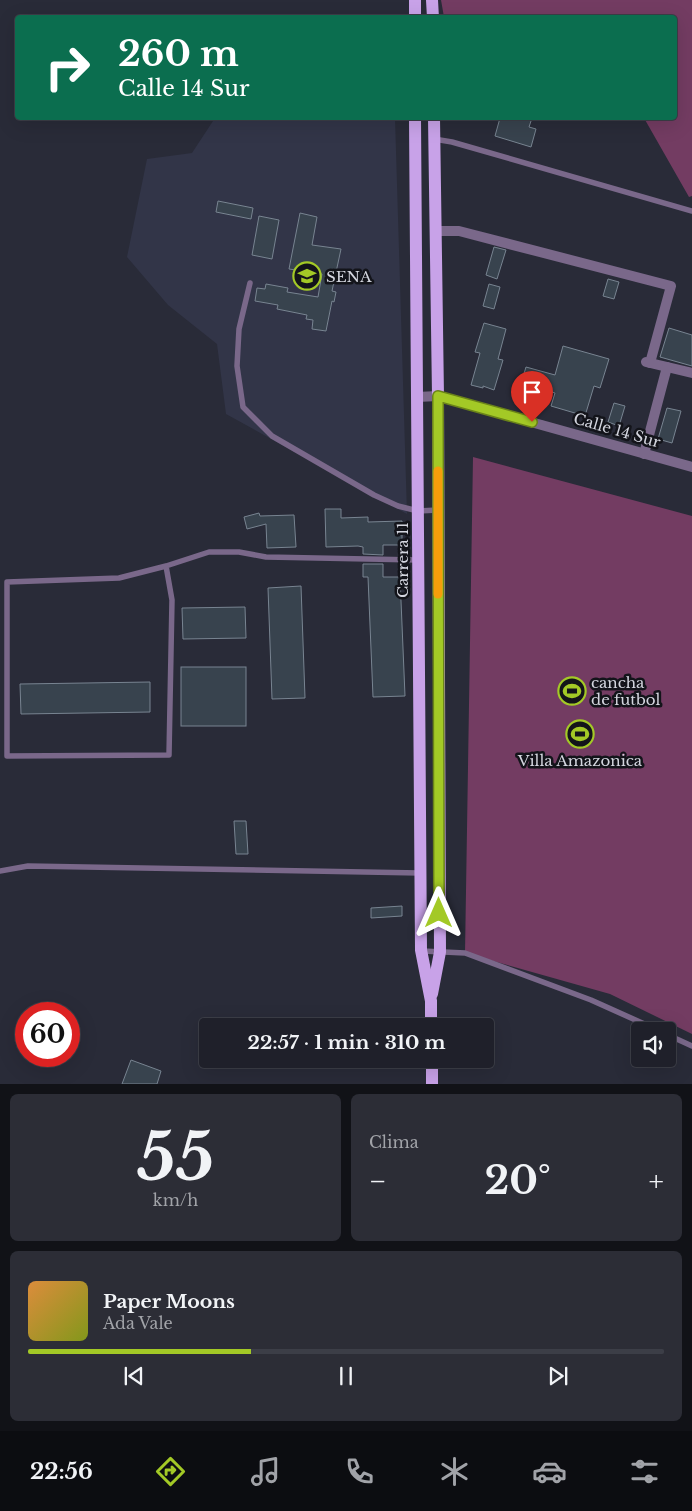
<!DOCTYPE html>
<html lang="es">
<meta charset="utf-8">
<style>
body{margin:0;font-family:"Libre Baskerville",serif;background:#2c2d36;color:#f1f3f6;height:100vh;display:flex;flex-direction:column;font-size:19px;white-space:nowrap}
*{box-sizing:border-box;margin:0}
p{font-size:16px;color:#a1a3a8}
.icon{flex:none;width:28px;height:28px;fill:none;stroke:currentColor;stroke-width:2;stroke-linecap:round;stroke-linejoin:round}
.map{position:relative;height:1084px;overflow:hidden}
.drawer{display:flex;flex-direction:column;gap:10px;padding:10px;background:#111217;flex:1}
.drawer>*{flex:none}
.hud{position:absolute;left:15px;top:15px;width:662px;height:105px;border-radius:5px;box-shadow:0 5px 20px #0002,0 0 0 1px #3c3e47;background:#0b6e4f;color:#fff;overflow:hidden}
.controls{position:absolute;left:631px;top:1022px;display:grid;gap:10px}
.controls a{display:grid;place-items:center;width:45px;height:45px;border-radius:5px;background:#1f202a;box-shadow:0 5px 20px #0002,0 0 0 1px #3c3e47;font-size:25px}
.speed{position:absolute;left:15px;top:1002px;display:flex;gap:10px;font-size:25px;font-weight:700;text-align:center}
.speed>*{display:grid;place-content:center;width:65px;height:65px;border-radius:50%;background:#1f202a;box-shadow:0 5px 20px #0002,0 0 0 1px #3c3e47;line-height:1}
.speed .limit{border:8px solid #d22;background:#fff;color:#111}
.pin{position:absolute;display:grid;place-items:center;width:42px;height:42px;color:#fff;margin:-51px -21px;border-radius:50% 50% 50% 0;rotate:-45deg;box-shadow:0 0 5px #0007}
.pin .icon{rotate:45deg}
.me{position:absolute;width:55px;margin:-28px;rotate:0deg;stroke-linejoin:round;filter:drop-shadow(0 0 4px #0008)}
.turn{display:flex;align-items:center;gap:18px;height:105px;padding:0 20px;font-size:22px}
.turn .icon{width:65px;height:65px;stroke-width:2.5}
.turn b{display:block;font-size:35px;line-height:42px}
.big{font-size:38px;font-weight:700;line-height:1.1}
.drawer .widget{flex:1;display:flex;flex-direction:column;justify-content:center;gap:8px;min-width:0;padding:0 18px;border-radius:8px;background:#2c2d36}
.drawer .dial{align-items:center;gap:0}
.dial b{font-size:65px;line-height:1}
.song{display:flex;align-items:center;gap:15px}
.cover{width:60px;height:60px;border-radius:8px;background:linear-gradient(135deg,hsl(30 70% 55%),hsl(70 70% 35%))}
.played{height:5px;border-radius:2px;background:linear-gradient(90deg,#a3c926 35%,#3c3e47 35%)}
.keys{display:flex;justify-content:space-around;direction:ltr}
.heat{display:flex;justify-content:space-between;align-items:center;font-size:28px;direction:ltr}
.drawer .tiles{flex:1;display:grid;gap:10px;grid-template-columns:1fr 1fr}
.widget:last-child{grid-column:span 2}
.trip{position:absolute;left:199px;top:1018px;width:295px;height:50px;border-radius:5px;background:#1f202a;box-shadow:0 5px 20px #0002,0 0 0 1px #3c3e47;font-weight:700;line-height:50px;text-align:center}
.tabs{display:flex;height:80px;justify-content:space-around;align-items:center;background:#0c0d11;color:#a1a3a8}
.tabs .icon{width:35px;height:35px}
.tabs .selected{color:#a3c926}
.tabs b{font-size:22px;color:#f1f3f6}
.map>svg:first-child{display:block}
</style>
<div class="map">
<svg width="692" height="1084" viewBox="0 0 692 1084">
<rect width="100%" height="100%" fill="#292b38"/>
<!-- built -->
<path fill="#323548" d="M215,118h180l12,396 -181,-100 -9,-70 -49,-39 -41,-48 20,-98 45,-6z"/>
<!-- green -->
<g fill="#733c62">
<path d="M441,0h251v196l-3,1 -45,-79h31v-100l-231,-1z"/>
<path d="M473,457l219,59v518l-82,-40 -145,-41z"/>
</g>
<!-- building -->
<g fill="#38434e" stroke="#788491">
<path d="M500,118h32l-3,9 7,2 -5,18 -36,-11z"/>
<path d="M218,201l35,7 -2,11 -35,-7z"/>
<path d="M300,213l17,4 -5,28 29,4 -9,42 4,1 -2,10 -2,-1 -6,30 -14,-2 1,-9 -7,-1 1,-4 -30,-6 1,-4 -23,-4 2,-13 8,1 1,-5 22,4 -1,4 31,5 4,-23 -33,-5z"/>
<path d="M259,216l20,4 -7,39 -20,-4z"/>
<path d="M494,247l12,3 -9,29 -11,-4z"/>
<path d="M608,279l11,3 -5,17 -11,-3z"/>
<path d="M489,284l11,3 -6,22 -11,-3z"/>
<path d="M484,323l22,6 -8,30 5,1 -9,30 -11,-4v2l-12,-3 9,-32 -5,-1z"/>
<path d="M669,328l23,7v31l-32,-9z"/>
<path d="M563,346l46,13 -9,29 -6,-2 -9,30 -34,-10 4,-13 -22,-7 -4,11 -11,-3 8,-27 29,8z"/>
<path d="M614,403l11,3 -6,20 -11,-4z"/>
<path d="M667,408l14,3 -9,32 -14,-4z"/>
<path d="M325,509h16v9l27,-1v5l34,-1v24h-19v10l-20,-1v-7l-5,-1 -32,1z"/>
<path d="M259,513l1,3 34,-1 2,32 -29,1 -1,-24 -19,5 -3,-12z"/>
<path d="M363,564h20v13h17l5,119 -32,1 -5,-120h-5z"/>
<path d="M301,586l4,112 -33,1 -4,-111z"/>
<path d="M245,607l1,31 -63,1 -1,-31z"/>
<rect x="181" y="667" width="65" height="59"/>
<path d="M150,682v30l-129,2 -1,-30z"/>
<path d="M234,821h12l2,33h-12z"/>
<path d="M402,906v10l-31,2v-10z"/>
<path d="M131,1060l30,11 -4,13h-35z"/>
</g>
<g fill="none" stroke-linecap="round" stroke-linejoin="round">
<!-- service -->
<g stroke="#7a688a" stroke-width="5.5">
<path d="M434,139l18,3 240,69"/>
<path d="M250,283l-11,46 -2,37 6,41 29,29 102,59 24,11 20,5 20,-1"/>
<path d="M166,566l6,34 -3,155 -162,1v-174l112,-4 47,-12 43,-14h30l27,5 152,3"/>
<path d="M0,871l28,-5 392,7"/>
<path d="M422,951l43,2 126,47 69,31"/>
<path d="M668,1035l24,11"/>
</g>
<!-- minor -->
<g stroke="#7a688a" stroke-width="10">
<path d="M436,231h23l212,55 -21,77"/>
<path d="M646,362l46,11"/>
<path d="M417,397l21,-1 254,71"/>
<path d="M644,454l23,-87"/>
</g>
<!-- primary -->
<g stroke="#c8a2e8" stroke-width="12">
<path d="M415,0v18"/>
<path d="M432,0l1,18"/>
<path d="M415,118l6,832 10,51v25"/>
<path d="M432,994l8,-42 -2,-556 -4,-278"/>
<path d="M432,1059v25"/>
</g>
</g>
<g fill="none" stroke-linecap="round" stroke-linejoin="round">
<!-- route casing -->
<g stroke="#6a8319" stroke-width="12">
<path id="route" d="M439,913l-1,-517 94,26"/>
</g>
<!-- route -->
<use href="#route" stroke="#a3c926" stroke-width="9"/>
<!-- slow -->
<path stroke="#f59e0b" stroke-width="9" d="M438,471v123"/>
</g>
<!-- icons -->
<defs>
<g id="university-ring" transform="scale(1.4375)"><circle r="9.5" fill="#13141a" stroke="#a3c926" stroke-width="1.5"/><path d="M0-5L7-2L0 1L-7-2ZM-4 1L0 2.5L4 1V4Q0 6-4 4Z" fill="#a3c926"/></g>
<g id="stadium-ring" transform="scale(1.4375)"><circle r="9.5" fill="#13141a" stroke="#a3c926" stroke-width="1.5"/><path d="M0-5a6.5 5 0 1 0 0 10a6.5 5 0 1 0 0-10ZM-3.5-1.8h7v3.6h-7Z" fill="#a3c926"/></g>
</defs>
<g fill-rule="evenodd">
<use href="#university-ring" x="307" y="276"/>
<use href="#stadium-ring" x="572" y="691"/>
<use href="#stadium-ring" x="580" y="734"/>
</g>
<g text-anchor="middle" dominant-baseline="central" stroke-width="5" stroke-linejoin="round" paint-order="stroke">
<!-- poi labels -->
<g font-size="15" fill="#d4d6df" stroke="#13141a" text-anchor="start">
<text x="326" y="276">SENA</text>
<text x="591" y="682">cancha<tspan x="591" dy="17">de futbol</tspan></text>
<text x="580" y="760" text-anchor="middle">Villa Amazonica</text>
</g>
<!-- street labels -->
<g font-size="15" fill="#d4d6df" stroke="#13141a">
<text transform="translate(617 430) rotate(16)">Calle 14 Sur</text>
<text transform="translate(402 560) rotate(-90)">Carrera 11</text>
</g>
</g>
</svg>
<div class="controls">
<a><svg class="icon" aria-label="sound" viewBox="0 0 24 24"><path d="M4 9h4l5-4v14l-5-4H4zM17 9q2 3 0 6"/></svg></a>
</div>
<div class="speed"><div class="limit">60</div></div>
<div class="pin" style="left:532px;top:422px;background:#d93025"><svg class="icon" aria-label="arrive" viewBox="0 0 24 24"><path d="M6 21V4h12l-3 4 3 4H6"/></svg></div>
<svg class="me" style="left:439px;top:913px" viewBox="-20 -20 40 40"><path d="M0-17L14 15 0 8-14 15z" fill="#a3c926" stroke="#fff" stroke-width="4"/></svg>
<div class="trip">22:57 · 1 min · 310 m</div>
<div class="hud">
<div class="turn"><svg class="icon" aria-label="right" viewBox="0 0 24 24"><path d="M7 20v-9h11M14 6l5 5-5 5"/></svg><div><b>260 m</b>Calle 14 Sur</div></div>
</div>
</div>
<section class="drawer">
<div class="tiles">
<div class="widget dial"><b>55</b><p>km/h</p></div>
<div class="widget"><p>Clima</p>
<div class="heat"><a>−</a><b class="big">20°</b><a>+</a></div>
</div>
<div class="widget">
<div class="song"><i class="cover"></i><div><b>Paper Moons</b><p>Ada Vale</p></div></div>
<div class="played"></div>
<div class="keys"><svg class="icon" aria-label="previous" viewBox="0 0 24 24"><path d="M18 5L8 12l10 7zM5 5v14"/></svg><svg class="icon" aria-label="pause" viewBox="0 0 24 24"><path d="M8 5v14M16 5v14"/></svg><svg class="icon" aria-label="next" viewBox="0 0 24 24"><path d="M6 5l10 7-10 7zM19 5v14"/></svg></div>
</div>
</div>
</section>
<nav class="tabs">
<b>22:56</b>
<svg class="icon selected" aria-label="directions" viewBox="0 0 24 24"><path d="M12 3l9 9-9 9-9-9zM9 14v-3h6M13 9l2 2-2 2"/></svg>
<svg class="icon" aria-label="music" viewBox="0 0 24 24"><path d="M9 18V5l10-2v13"/><circle cx="6" cy="18" r="3"/><circle cx="16" cy="16" r="3"/></svg>
<svg class="icon" aria-label="phone" viewBox="0 0 24 24"><path d="M5 4h4l2 5-3 2q2 4 5 5l2-3 5 2v4C11 20 4 13 5 4z"/></svg>
<svg class="icon" aria-label="climate" viewBox="0 0 24 24"><path d="M12 3v18M4 7l16 10M4 17L20 7"/></svg>
<svg class="icon" aria-label="car" viewBox="0 0 24 24"><path d="M5 17H2v-5l4-1 3-4h7l3 4 3 1v5h-3M9 17h6M6 11h13"/><circle cx="7" cy="17" r="2"/><circle cx="17" cy="17" r="2"/></svg>
<svg class="icon" aria-label="filters" viewBox="0 0 24 24"><path d="M4 7h16M4 17h16"/><circle cx="9" cy="7" r="2"/><circle cx="15" cy="17" r="2"/></svg>
</nav>
